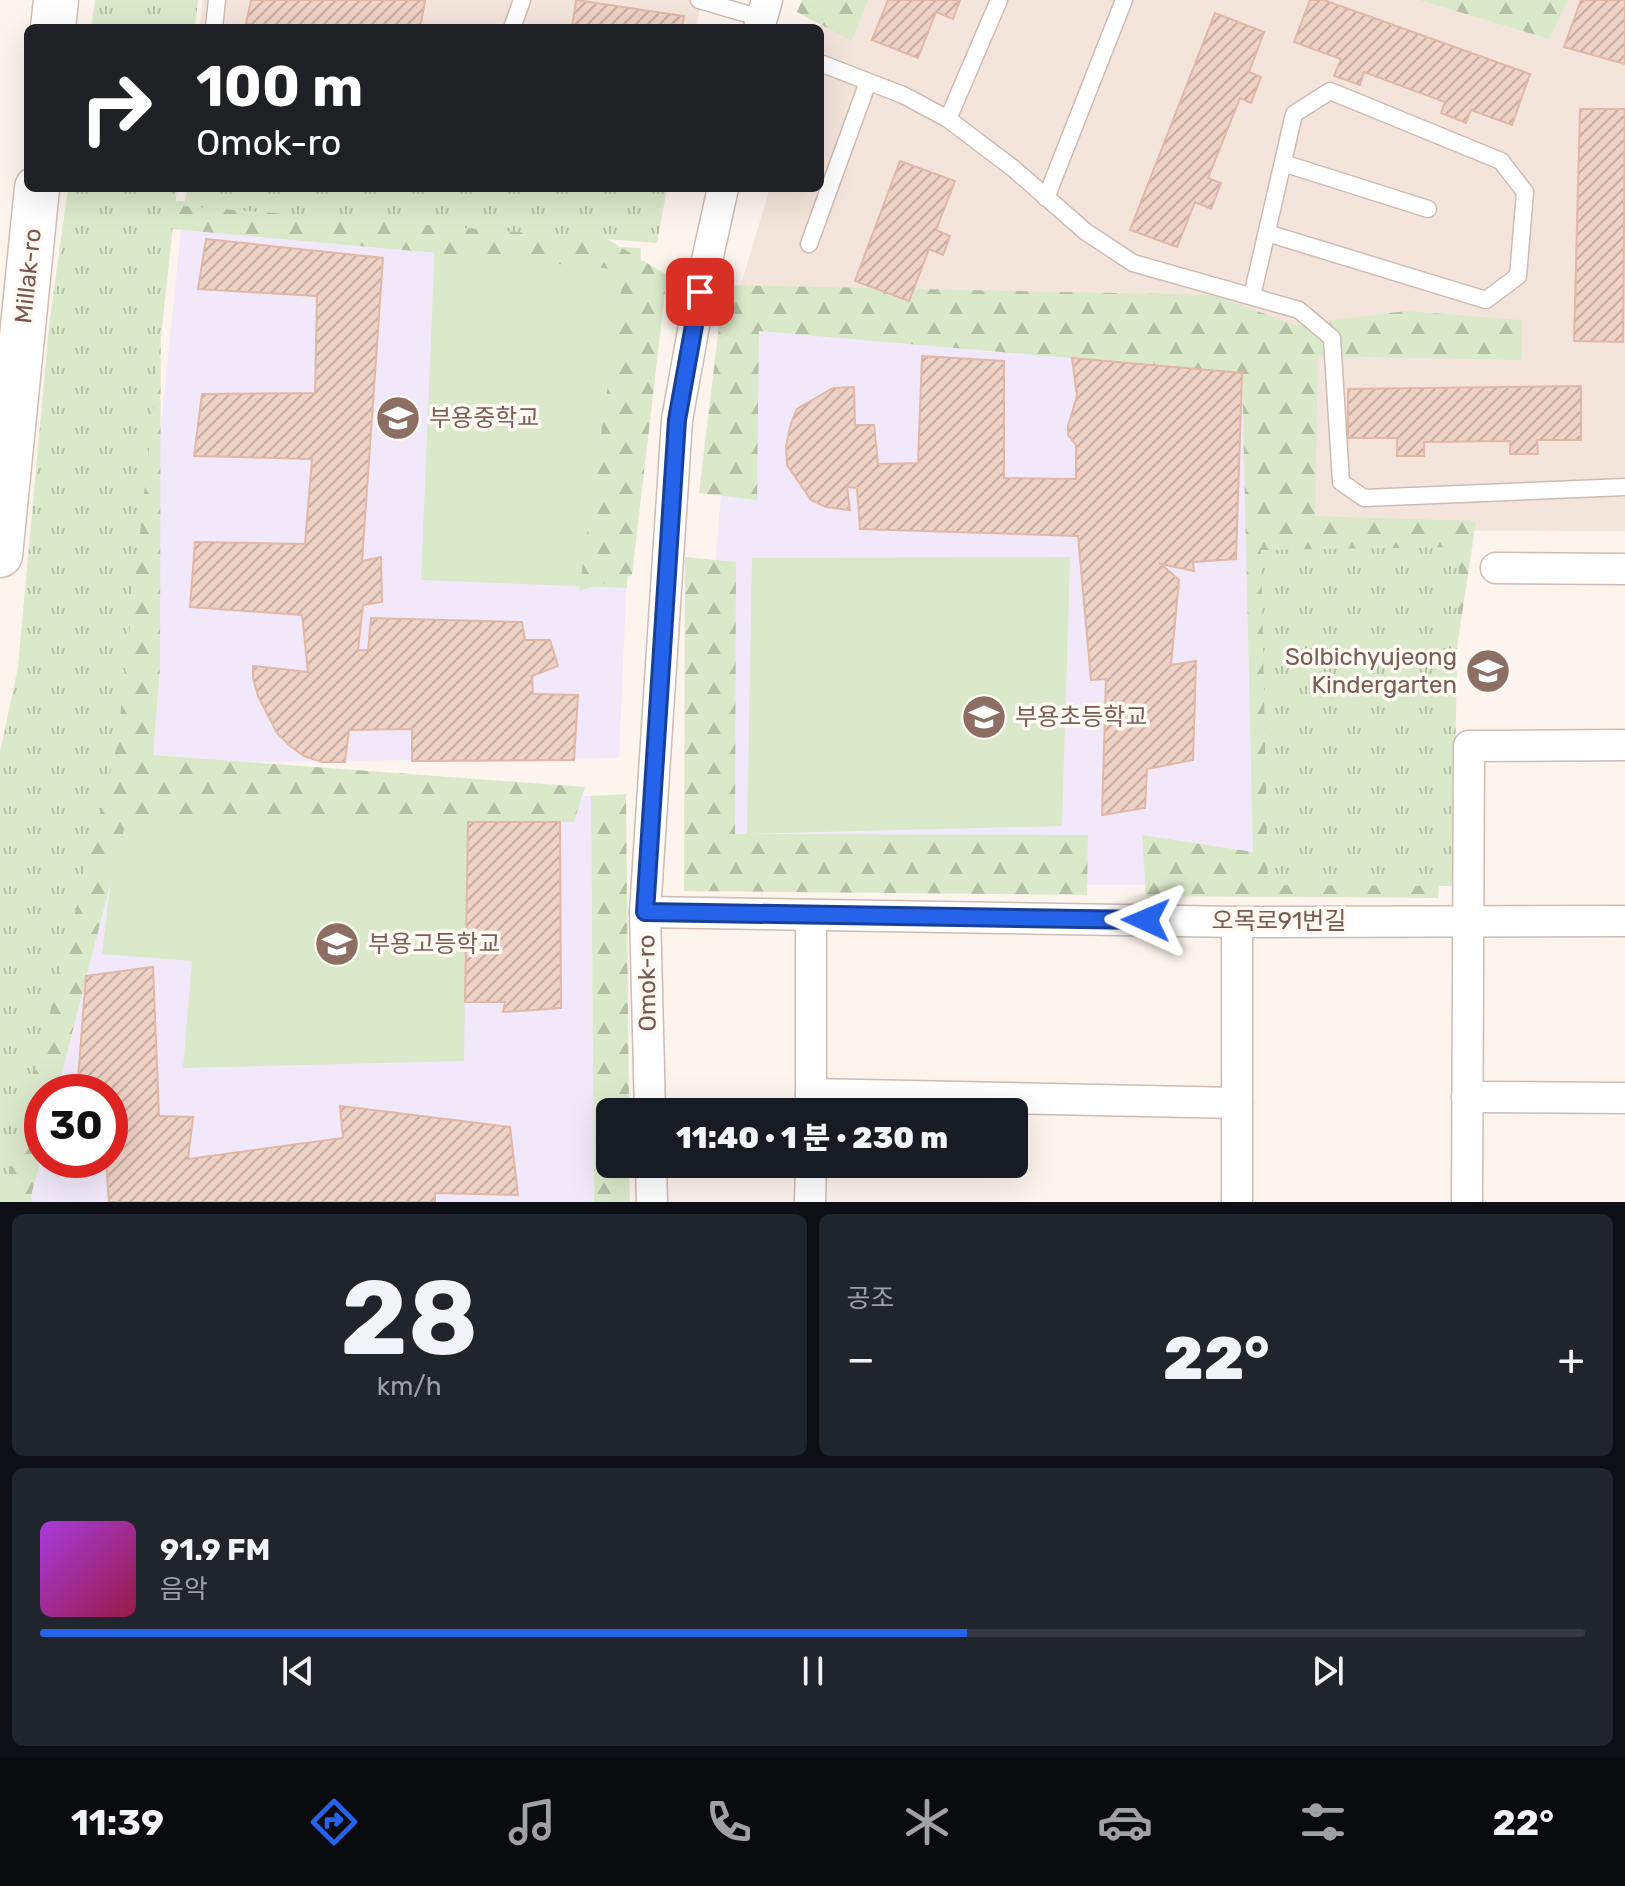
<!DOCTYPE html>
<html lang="ko">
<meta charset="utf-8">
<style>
body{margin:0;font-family:Rubik,"Noto Sans KR",sans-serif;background:#20242c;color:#f1f3f6;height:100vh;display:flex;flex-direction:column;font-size:30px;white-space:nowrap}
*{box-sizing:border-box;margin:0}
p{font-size:26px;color:#9ea1a6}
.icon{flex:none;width:44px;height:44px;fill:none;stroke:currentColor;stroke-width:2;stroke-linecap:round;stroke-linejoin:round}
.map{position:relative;height:1202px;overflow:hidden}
.side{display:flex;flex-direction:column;gap:12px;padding:12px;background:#0d0f14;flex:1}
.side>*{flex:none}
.banner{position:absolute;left:24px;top:24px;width:800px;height:168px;border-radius:12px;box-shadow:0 8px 32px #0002;background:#202124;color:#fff;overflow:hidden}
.speed{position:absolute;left:24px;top:1074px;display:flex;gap:16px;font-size:40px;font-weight:700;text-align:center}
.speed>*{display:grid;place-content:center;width:104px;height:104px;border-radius:50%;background:#171b24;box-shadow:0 8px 32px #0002;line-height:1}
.speed .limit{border:12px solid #d22;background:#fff;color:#111}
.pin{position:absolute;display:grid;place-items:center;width:68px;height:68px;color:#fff;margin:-34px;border-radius:16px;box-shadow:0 4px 12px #0006}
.me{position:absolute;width:88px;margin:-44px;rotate:271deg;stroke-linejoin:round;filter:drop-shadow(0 0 6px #0008)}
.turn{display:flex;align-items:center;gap:28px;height:168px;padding:0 40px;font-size:36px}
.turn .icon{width:104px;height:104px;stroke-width:2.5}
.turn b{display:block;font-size:56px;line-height:68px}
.big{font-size:60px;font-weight:800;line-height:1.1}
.side .tile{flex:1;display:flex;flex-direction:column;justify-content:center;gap:12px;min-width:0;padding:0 28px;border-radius:12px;background:#20242c}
.side .dial{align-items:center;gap:0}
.dial b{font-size:104px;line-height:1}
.song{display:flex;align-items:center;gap:24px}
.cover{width:96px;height:96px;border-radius:12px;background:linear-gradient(135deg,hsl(280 70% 55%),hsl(340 70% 35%))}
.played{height:8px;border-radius:4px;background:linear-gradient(90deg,#2563eb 60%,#363941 60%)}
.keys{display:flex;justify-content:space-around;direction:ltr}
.heat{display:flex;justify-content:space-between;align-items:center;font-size:44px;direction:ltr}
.side .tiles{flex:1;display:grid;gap:12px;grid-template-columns:1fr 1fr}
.tile:last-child{grid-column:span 2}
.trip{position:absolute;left:596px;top:1098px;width:432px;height:80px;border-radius:12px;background:#171b24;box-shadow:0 8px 32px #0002;font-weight:800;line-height:80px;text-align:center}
.dock{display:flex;height:128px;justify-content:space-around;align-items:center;background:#090b0e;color:#9ea1a6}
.dock .icon{width:56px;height:56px}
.dock .selected{color:#2563eb}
.dock b{font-size:36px;color:#f1f3f6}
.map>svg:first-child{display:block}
</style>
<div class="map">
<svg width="1625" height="1202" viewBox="0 0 1625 1202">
<defs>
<pattern id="forest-firs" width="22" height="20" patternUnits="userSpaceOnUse" patternTransform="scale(2)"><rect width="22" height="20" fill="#dbe9cb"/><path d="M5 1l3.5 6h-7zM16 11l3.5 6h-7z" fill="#b6c0a7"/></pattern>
<pattern id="park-tufts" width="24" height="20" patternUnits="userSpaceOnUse" patternTransform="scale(2)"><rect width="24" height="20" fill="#dbe9cb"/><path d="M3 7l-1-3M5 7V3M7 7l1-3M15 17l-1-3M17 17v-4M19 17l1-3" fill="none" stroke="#b6c0a7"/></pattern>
<pattern id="building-hatch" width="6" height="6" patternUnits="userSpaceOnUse" patternTransform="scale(2)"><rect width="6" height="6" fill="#efd2c6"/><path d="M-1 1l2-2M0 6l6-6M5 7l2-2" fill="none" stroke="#c6ada3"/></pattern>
</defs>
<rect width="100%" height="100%" fill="#fcf4ed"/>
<!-- residential -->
<g fill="#f3e5db">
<path d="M203,0h499l-6,28h-497z"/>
<path d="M827,0h798v531l-348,-1 -542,-226 35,-116h50l-1,-160z"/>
</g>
<!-- education -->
<g fill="#f1e9f9">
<path d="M183,213l252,27 206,8 -22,510 -494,5z"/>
<path d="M734,330l524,26 10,529h-578z"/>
<path d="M123,779l468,17 3,406h-575l23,-98v56h68v-68h-65z"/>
</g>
<!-- grass -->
<g fill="#dbe9cb">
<path d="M435,240l206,8 -14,340 -206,-8z"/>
<path d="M1070,557l-8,269 -315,8 5,-276z"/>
<path d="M123,779l345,12 -4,270 -281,7 9,-107 -90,-7z"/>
</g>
<!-- forest -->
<g fill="url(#forest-firs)">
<path d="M802,0h66l-16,41 -55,-29z"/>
<path d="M1419,0h149l-19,39z"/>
<path d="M166,200l424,29 77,46 -35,300 -53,16 45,-321 -463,-42 -1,440 -7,87 432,32 -11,35h-448l-69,270h-15v61l-11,43 1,6h-32z"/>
<path d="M724,285l490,10 81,30 111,-14 116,9 -1,40 -203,-4 -3,160 161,5 -30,200 -1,70 -7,107 -292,-2 -4,-61 111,17 -11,-479 -483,-42 -2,169 -58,-7z"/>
<path d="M685,557l51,5 -1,272 353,1 -1,60 -403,-4z"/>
<path d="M626,794l3,318h-19v52h19l1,38h-36l-3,-406z"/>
</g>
<!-- park -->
<g fill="url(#park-tufts)">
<path d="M95,0h103l-3,28h-104z"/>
<path d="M68,188h109l-60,558 -113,450 3,6h-7v-450l18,-85 31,-341z"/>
<path d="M187,188h480l-10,55 -473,-37z"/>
<path d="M1459,547l-6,339 -185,-1 -7,-335z"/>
</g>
<!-- building -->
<g fill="url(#building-hatch)" stroke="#e1b7a7" stroke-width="2">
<path d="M251,0h170l4,1 -5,27h-148l-26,-4z"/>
<path d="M576,0l108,16 -2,12h-110z"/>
<path d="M888,0h72l-7,19 -17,-7 -18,46 -46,-18z"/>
<path d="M1310,0h14l206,74 -18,51 -41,-15 -5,13 -25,-10 4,-11 -81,-30 -4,13 -26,-9 7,-17 -47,-17z"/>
<path d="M1581,0h44v64l-61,-17z"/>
<path d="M1215,13l49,19 -15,40 12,5 -10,26 -11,-5 -32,80 13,5 -10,26 -16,-7 -18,45 -47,-17z"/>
<path d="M1580,109h45l-2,233 -49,-1z"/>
<path d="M900,161l55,20 -19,49 14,6 -7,19 -14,-6 -20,52 -54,-20z"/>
<path d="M206,239l177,19 -21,303 19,-4 1,45 -19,3 -5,45h10l3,-32 151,4 3,18h25l8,26 -26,10 1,18 45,1 -4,65 -162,1v-32l-63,1 -4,32h-23l-18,-6 -14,-10 -13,-13 -19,-37 -5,-18v-12l55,6 -6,-57 -112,-8 5,-65 110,2 7,-85 -118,-3 8,-62 113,-1 2,-97 -119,-7z"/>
<path d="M922,356l82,5v117l72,1v-34l-8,-10v-9l9,-30 -5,-38 170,15 -6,186 -43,3 1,9 -33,-7 18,16 -8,85 25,-4 -3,99 -46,9 -2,39 -43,7 4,-136 -15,1 -13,-144 -218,-7 -3,-41 -10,-1 3,23 -24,-3 -15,-7 -24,-35 -1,-19 5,-23 6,-14 36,-21 21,-1 1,38h19l4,39 40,-1z"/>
<path d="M1581,386v54h-44l1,14h-28v-13l-86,1v14h-27v-18h-49v-49z"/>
<path d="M468,822h92l1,186 -58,4 2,-10h-40z"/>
<path d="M153,967l6,149 34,1 -5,42 155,-21 -3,-32 170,21 8,68 -83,-2v9h-326l-3,-41 -3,-1h7v-68h-33l9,-116z"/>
</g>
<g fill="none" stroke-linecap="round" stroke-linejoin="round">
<!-- service casing -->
<g stroke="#cebbb2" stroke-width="19">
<g id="service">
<path d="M699,0l62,18"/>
<path d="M214,28l3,-28"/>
<path d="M512,28l10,-28"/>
<path d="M820,63l83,32 45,24 66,50 72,63 47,31 166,47 33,28 9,144 23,16 261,-11"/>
<path d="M948,119l51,-119"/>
<path d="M1283,163l145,46"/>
<path d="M1046,198l78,-198"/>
<path d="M809,244l59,-162"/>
<path d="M1252,296l42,-182 36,-23 171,70 24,31 -7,84 -32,24 -219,-67"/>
</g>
</g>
<!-- minor casing -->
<g stroke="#cebbb2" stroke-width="33">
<g id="minor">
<path d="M759,28l8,-28"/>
<path d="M1496,568l129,1"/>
<path d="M645,912l592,10 388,-1"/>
<path d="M811,1094l426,9"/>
<path d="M1467,1097l158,1"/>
<path d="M650,1112l-5,-200 32,-492 23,-128 23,-104"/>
<path d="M811,1112v-197"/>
<path d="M651,1164l1,38"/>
<path d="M810,1202l1,-38"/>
<path d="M1237,1202v-280"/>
<path d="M1467,1202l2,-456 156,-1"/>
</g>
</g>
<!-- secondary casing -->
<g stroke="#d3bdb2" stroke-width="47">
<g id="secondary">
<path d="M53,28l3,-28"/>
<path d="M0,555l37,-367"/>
</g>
</g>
<!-- service -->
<use href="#service" stroke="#fff" stroke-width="16"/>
<!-- minor -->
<use href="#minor" stroke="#fff" stroke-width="30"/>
<!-- secondary -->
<use href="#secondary" stroke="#fff" stroke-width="44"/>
</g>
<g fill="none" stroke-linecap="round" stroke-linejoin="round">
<!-- route casing -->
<g stroke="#184099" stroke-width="20">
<path id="route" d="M700,292l-23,128 -32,492 501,8"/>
</g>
<!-- route -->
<use href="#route" stroke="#2563eb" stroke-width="14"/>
</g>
<!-- icons -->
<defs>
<g id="school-disc" transform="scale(2.3)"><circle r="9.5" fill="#8d6e63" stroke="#fef9f3"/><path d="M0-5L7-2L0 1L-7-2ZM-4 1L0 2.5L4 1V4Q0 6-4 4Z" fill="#fff"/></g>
</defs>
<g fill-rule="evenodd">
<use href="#school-disc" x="398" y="418"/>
<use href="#school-disc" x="1488" y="671"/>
<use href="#school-disc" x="984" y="717"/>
<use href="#school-disc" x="337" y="944"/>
</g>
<g text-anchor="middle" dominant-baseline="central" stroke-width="7" stroke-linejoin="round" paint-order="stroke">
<!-- street labels -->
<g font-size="24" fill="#765950" stroke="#fef9f3">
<text transform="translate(28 276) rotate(-84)">Millak-ro</text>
<text x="1279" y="921">오목로91번길</text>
<text transform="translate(647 983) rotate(-91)">Omok-ro</text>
</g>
<!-- education labels -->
<g font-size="24" fill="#785e54" stroke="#fef9f3" text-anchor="start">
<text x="429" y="418">부용중학교</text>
<text x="1457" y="657" text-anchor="end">Solbichyujeong<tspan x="1457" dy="28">Kindergarten</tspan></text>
<text x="1015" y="717">부용초등학교</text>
<text x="368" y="944">부용고등학교</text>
</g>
</g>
</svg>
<div class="speed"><div class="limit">30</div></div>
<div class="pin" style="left:700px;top:292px;background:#d93025"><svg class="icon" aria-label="arrive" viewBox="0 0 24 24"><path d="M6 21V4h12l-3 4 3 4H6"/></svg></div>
<svg class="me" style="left:1146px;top:920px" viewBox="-20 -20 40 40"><path d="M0-17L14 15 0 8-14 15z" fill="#2563eb" stroke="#fff" stroke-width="4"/></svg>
<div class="trip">11:40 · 1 분 · 230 m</div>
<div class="banner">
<div class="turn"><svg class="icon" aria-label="right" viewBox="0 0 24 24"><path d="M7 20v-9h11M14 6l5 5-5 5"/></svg><div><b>100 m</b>Omok-ro</div></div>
</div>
</div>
<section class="side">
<div class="tiles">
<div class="tile dial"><b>28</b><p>km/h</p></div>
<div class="tile"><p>공조</p>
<div class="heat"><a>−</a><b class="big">22°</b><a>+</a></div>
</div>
<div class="tile">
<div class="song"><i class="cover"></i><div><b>91.9 FM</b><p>음악</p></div></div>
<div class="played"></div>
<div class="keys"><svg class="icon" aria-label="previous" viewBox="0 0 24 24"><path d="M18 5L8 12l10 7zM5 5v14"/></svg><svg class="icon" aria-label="pause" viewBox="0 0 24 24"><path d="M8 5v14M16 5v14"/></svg><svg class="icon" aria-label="next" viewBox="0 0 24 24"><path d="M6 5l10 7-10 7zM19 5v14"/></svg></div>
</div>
</div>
</section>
<nav class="dock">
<b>11:39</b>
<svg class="icon selected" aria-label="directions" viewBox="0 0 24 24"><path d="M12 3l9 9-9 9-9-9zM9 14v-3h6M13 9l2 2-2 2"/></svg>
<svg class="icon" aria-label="music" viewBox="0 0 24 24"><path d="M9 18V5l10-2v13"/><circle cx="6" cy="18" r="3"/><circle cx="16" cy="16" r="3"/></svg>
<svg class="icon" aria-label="phone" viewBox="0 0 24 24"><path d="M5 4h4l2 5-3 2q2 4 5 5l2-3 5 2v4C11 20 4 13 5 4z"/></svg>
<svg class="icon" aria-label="climate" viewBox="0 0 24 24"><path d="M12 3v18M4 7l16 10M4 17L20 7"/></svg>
<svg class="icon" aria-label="car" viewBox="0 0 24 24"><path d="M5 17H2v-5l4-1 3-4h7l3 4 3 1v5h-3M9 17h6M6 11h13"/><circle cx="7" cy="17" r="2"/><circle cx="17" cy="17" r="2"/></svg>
<svg class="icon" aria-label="filters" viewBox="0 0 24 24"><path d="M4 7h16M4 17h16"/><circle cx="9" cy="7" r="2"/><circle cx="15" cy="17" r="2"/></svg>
<b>22°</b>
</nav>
